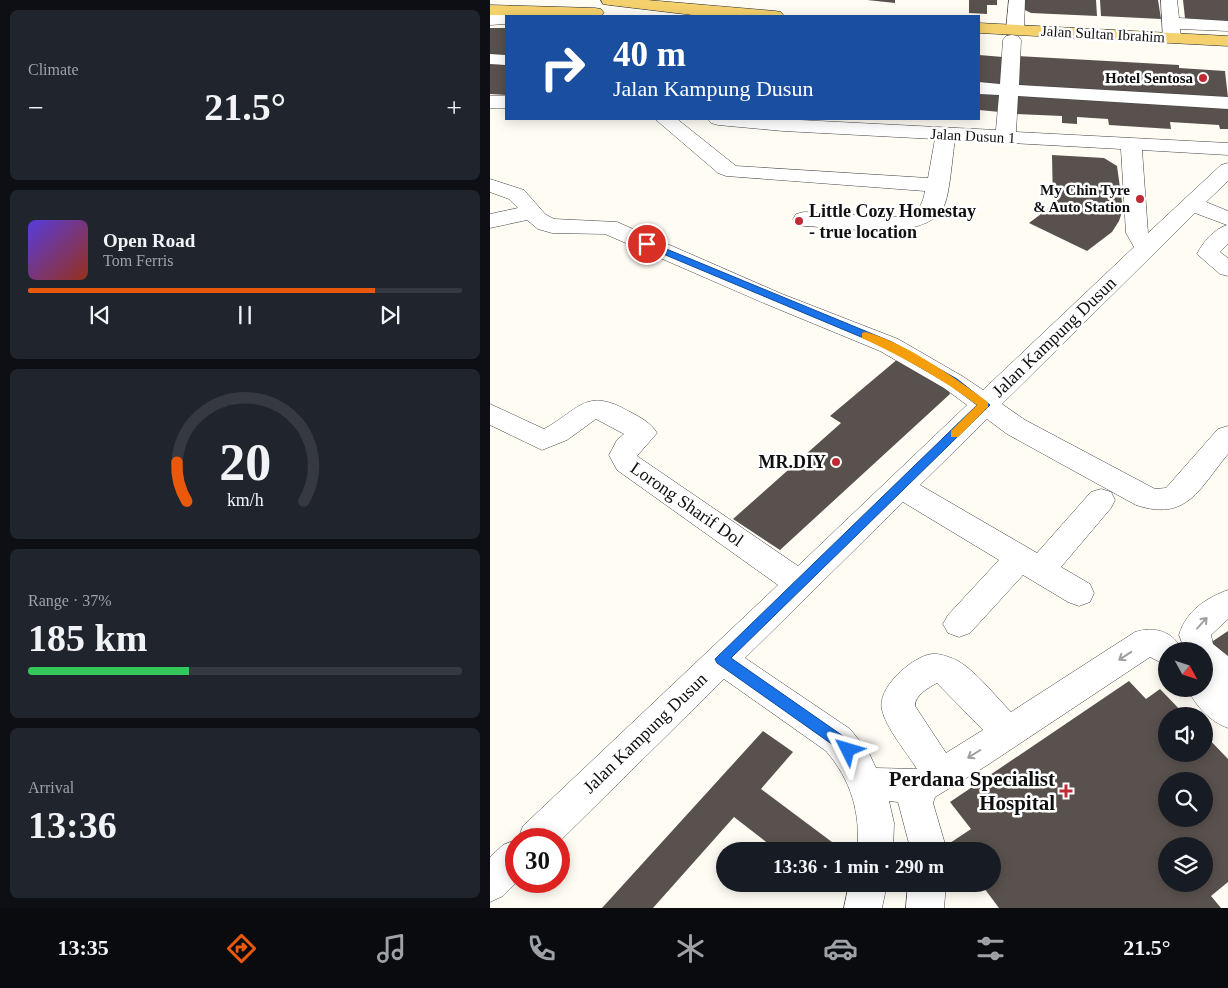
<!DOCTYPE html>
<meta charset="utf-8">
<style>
body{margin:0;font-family:"Times New Roman",serif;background:#20242c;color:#f1f3f6;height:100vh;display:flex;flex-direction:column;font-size:19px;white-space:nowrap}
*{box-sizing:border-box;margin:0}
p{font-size:16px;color:#9ea1a6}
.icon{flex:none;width:28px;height:28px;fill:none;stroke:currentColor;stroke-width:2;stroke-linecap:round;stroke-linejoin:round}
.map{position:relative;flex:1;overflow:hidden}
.details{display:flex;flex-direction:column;gap:10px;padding:10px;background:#0d0f14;width:490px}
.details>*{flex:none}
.top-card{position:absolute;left:15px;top:15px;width:475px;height:105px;border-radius:0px;box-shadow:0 2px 12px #0003;background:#1a4fa0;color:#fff;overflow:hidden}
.needle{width:32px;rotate:130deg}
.buttons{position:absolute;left:668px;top:642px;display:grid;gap:10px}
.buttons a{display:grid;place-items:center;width:55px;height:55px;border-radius:50%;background:#171b24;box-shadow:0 2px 12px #0003;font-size:25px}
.speed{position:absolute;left:15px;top:828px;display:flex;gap:10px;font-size:25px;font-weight:700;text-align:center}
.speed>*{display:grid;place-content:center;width:65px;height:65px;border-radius:50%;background:#171b24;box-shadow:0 2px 12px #0003;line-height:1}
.speed .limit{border:8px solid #d22;background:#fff;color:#111}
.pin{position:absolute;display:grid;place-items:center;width:42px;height:42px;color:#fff;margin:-21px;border:2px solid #fff;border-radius:50%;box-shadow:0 1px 5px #0007}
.me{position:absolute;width:55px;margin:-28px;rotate:310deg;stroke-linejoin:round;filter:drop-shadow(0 0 4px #0008)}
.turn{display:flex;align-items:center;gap:18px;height:105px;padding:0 25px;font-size:22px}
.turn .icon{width:65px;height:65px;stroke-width:2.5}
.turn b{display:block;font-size:35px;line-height:42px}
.big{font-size:38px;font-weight:700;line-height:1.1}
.details .card{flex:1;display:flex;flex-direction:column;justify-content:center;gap:8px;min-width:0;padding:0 18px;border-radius:8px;background:#20242c}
.details .dial{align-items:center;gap:0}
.dial svg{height:130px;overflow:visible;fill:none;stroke:#363941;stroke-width:7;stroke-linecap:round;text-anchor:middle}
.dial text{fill:#f1f3f6;stroke:none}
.song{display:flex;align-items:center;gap:15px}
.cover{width:60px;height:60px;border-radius:8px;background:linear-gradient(135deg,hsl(250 70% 55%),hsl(10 70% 35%))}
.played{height:5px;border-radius:2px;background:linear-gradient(90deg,#ea580c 80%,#363941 80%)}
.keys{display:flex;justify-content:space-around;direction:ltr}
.heat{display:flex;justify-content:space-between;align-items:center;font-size:28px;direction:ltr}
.charge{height:8px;border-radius:4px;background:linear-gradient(90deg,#34c759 37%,#363941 0)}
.trip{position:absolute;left:226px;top:842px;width:285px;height:50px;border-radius:25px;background:#171b24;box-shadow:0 2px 12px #0003;font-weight:700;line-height:50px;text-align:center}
.menu{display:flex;height:80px;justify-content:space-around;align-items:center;background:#090b0e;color:#9ea1a6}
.menu .icon{width:35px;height:35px}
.menu .active{color:#ea580c}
.menu b{font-size:22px;color:#f1f3f6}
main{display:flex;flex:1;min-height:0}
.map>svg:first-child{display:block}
</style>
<main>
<section class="details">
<div class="card"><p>Climate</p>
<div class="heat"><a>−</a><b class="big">21.5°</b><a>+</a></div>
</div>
<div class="card">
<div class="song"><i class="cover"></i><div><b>Open Road</b><p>Tom Ferris</p></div></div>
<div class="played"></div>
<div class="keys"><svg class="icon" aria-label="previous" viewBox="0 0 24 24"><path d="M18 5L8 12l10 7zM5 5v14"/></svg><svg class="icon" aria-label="pause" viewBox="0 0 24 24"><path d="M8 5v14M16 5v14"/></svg><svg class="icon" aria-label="next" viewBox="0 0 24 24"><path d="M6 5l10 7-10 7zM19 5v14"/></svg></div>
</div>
<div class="card dial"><svg viewBox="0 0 100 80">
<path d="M14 69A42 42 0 1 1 86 69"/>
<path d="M14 69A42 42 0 0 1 8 45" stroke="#ea580c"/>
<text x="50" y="56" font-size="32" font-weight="700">20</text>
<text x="50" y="72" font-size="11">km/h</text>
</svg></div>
<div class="card"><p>Range · 37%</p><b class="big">185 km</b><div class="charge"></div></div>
<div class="card"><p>Arrival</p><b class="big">13:36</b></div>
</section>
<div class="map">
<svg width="738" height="908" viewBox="0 0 738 908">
<rect width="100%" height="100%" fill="#fffcf4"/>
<!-- building -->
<g fill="#59514d" fill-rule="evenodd">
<path d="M377,0h28v3z"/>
<path d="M479,0h28v5h-10v9l-18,-1z"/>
<path d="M533,0h73l1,16 -66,-3 -8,-4z"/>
<path d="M610,0h58l3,19 -60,-3z"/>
<path d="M693,0h45v23l-35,-2 -8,-3z"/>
<path d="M0,28h16v29l-16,-1z"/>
<path d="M489,55l24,2 -2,29 -22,-1z"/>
<path d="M527,56l162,9v3l46,3 3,27 -213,-12z"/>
<path d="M0,64l16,1v30l-16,-1z"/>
<path d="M489,93l22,1 -1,18 -21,-2z"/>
<path d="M525,94l213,12v23h-8l-1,-4 -49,-3 1,7 -62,-4 -1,-6 -31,-2v7l-15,-1v-7l-49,-2z"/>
<path d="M562,155l52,3 13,8 6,43 -4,12 -7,11 -25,19 -58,-28 24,-18z"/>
<path d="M409,358l48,27 3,9 -170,156 -47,-31 108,-96 -11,-7z"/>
<path d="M738,631v34l-21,-20z"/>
<path d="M639,681l17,18 14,-10 26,27h-20v38h38v-20l24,25v123l-17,14 10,12h-222l-18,-24h11v-33h-35l-7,-8 21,-14 -21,-27zM676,781h38v38h-38zM676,846h38v38h-38z"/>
<path d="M273,731l30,21 -32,37 75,56 -5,6h-53l-44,-34 -81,91h-51z"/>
</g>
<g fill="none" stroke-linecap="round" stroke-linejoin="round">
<!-- minor casing -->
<g stroke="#434343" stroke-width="1">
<g id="minor">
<path d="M519,0h16l-1,30 -3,4h-12l-3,-4z"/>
<path d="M671,0h16l2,18 49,3v10l-48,-2 1,9 -3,4h-12l-3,-4z"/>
<path d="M16,14l7,2h-7v8l-16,1v-10z"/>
<path d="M522,35l6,1 3,4 -2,45 209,12v12l-210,-13 -2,36 212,11v12l-86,-5 6,83 73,-68 7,-2v18l-22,21 22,9v33l-8,8 8,6v18l-8,-2 -23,-20c6,-12 17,-25 30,-29l-32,-12 -193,191 23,16 130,69 11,-1 52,-59 10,-3v28c-29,35 -41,68 -92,51l-129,-71 -20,-15 -67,66 117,68 54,-61 10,-3 10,3 4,8 -4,8 -50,59 29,17 4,9 -4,9 -11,4 -11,-4 -45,-27 -53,58 -11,4 -11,-4 -5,-9 5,-9 51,-55 -96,-58 -158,156 105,71 18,22 8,17 41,1c-10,-16 -31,-41 -35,-59 -6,-22 31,-54 50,-56 8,-1 20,4 26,7 18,10 38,36 53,51l124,-80c19,-6 39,-1 47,19h-16v14l-16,-8 -164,109 -51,31 -2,6 14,48h-36l-13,-49 -9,-1 5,22 -1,28h-36c4,-38 -6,-71 -31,-100l-102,-72 -165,163v-3h-41l5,-13 255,-241 -161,-115 -8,-15 8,-15 7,-6 -28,-15 -29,21 -25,10 -52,-25v-21l54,25c35,-19 42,-43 86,-17 10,5 21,11 27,21l-20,23 161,110 169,-161 -23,-17 -64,-37 -114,-47 -161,-70 -53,-1 -14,-4 -11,-9 -37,8v-14l28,-6 -9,-9 -19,-7v-13l34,11 21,24 9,5 63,3 165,72 116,45 64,37 21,14 151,-143 -8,-14 -5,-84 -166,-9c-3,17 -5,56 -12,68 -18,35 -106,19 -139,18l-8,-2 -3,-5 3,-5 8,-2 96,5c17,-4 22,-9 25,-26l-199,-15 -8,-3 -63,-54h22l59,47 192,12 7,-39 -152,-8 -65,-6 -7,-2 -3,-4h72l216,11 3,-35 -20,-1v-12l21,2 3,-44 3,-4zM447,683l46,47 -37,23 -31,-47c0,-11 13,-18 22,-23z"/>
<path d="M0,54l16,1v10l-16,-1z"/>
<rect x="0" y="96" width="16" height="12"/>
<path d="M738,590v29l-17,16 2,9 15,12v72c-17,-6 -33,-22 -40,-39h16v-38h-19l-6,-16c7,-24 27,-37 49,-45z"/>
<path d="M26,840v41h2l-15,15 -13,6v-45l13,-12z"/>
<path d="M359,884h38l-5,24h-38z"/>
<path d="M418,884h38l-2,24h-38z"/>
</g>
</g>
<!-- major casing -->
<g stroke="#212121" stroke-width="1">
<g id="major">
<path d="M111,0h46l128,11 6,1 3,4h-83l-92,-11 -6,-1z"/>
<path d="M0,5l105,3 6,1 3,4 -3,3 -111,-1z"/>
<path d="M489,23l249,13v10l-249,-13z"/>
</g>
</g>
<!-- minor -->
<use href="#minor" fill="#fff" fill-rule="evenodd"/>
<!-- major -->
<use href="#major" fill="#f5d16d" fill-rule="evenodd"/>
</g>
<!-- one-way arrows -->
<defs><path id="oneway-shaft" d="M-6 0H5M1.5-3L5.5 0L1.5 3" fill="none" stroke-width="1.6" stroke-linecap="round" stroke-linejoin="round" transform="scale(1.25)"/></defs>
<g stroke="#9f9f9f">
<use href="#oneway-shaft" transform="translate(712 623) rotate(-48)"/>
<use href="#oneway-shaft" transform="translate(635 656) rotate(147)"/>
<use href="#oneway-shaft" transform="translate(484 754) rotate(148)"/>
</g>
<!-- route -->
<path fill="#1a73e8" stroke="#114b97" d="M157,241l245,101 65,37 33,26 -259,253 112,78 12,14 -2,5 -5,2 -15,-12 -116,-82 -2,-4 262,-254 -28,-21 -64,-37 -241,-101 -2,-2z"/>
<!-- slow -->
<path fill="#f59e0b" d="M376,332c42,12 87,45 122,70v5l-30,30h-7v-6l26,-26c-36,-27 -74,-48 -115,-67v-5z"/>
<!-- markers -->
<g fill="#bf2a34" stroke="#fff" stroke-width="2">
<circle cx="713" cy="78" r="5"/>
<circle cx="650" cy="199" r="5"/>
<circle cx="309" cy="221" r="5"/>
<circle cx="346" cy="462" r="5"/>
<path d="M573.5 783.5h5v5h5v5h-5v5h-5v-5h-5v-5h5z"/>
</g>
<g text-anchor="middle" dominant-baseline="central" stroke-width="5" stroke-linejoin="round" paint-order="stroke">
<!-- far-street labels -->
<g font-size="15" fill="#101010" stroke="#fff">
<text transform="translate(613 34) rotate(3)">Jalan Sultan Ibrahim</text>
<text transform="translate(483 136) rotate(3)">Jalan Dusun 1</text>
</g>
<!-- far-poi labels -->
<g font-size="15" font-weight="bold" fill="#101010" stroke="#fff" text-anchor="end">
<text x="703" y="78">Hotel Sentosa</text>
<text x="640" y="190">My Chin Tyre<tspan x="640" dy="17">&amp; Auto Station</tspan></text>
</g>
<!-- poi labels -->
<g font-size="18" font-weight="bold" fill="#101010" stroke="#fff" text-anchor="start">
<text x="319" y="211">Little Cozy Homestay<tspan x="319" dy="21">- true location</tspan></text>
<text x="336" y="462" text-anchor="end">MR.DIY</text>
</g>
<!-- street labels -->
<g font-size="18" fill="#101010" stroke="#fff">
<text transform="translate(564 337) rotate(-44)">Jalan Kampung Dusun</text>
<text transform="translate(197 504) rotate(35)">Lorong Sharif Dol</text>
<text transform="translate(155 733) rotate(-44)">Jalan Kampung Dusun</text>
</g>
<!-- near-poi labels -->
<g font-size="21" font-weight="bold" fill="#101010" stroke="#fff" text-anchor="end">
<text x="565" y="779">Perdana Specialist<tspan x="565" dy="24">Hospital</tspan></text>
</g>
</g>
</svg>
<div class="buttons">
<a><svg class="needle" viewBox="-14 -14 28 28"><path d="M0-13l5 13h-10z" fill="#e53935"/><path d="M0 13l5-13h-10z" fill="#9ea1a6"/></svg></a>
<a><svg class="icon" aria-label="sound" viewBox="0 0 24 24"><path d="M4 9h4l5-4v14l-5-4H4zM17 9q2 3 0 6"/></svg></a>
<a><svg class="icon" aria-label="search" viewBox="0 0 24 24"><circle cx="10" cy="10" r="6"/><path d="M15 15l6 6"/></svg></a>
<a><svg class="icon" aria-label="layers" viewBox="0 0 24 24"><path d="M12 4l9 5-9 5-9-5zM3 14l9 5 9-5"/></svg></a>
</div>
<div class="speed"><div class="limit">30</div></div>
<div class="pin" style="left:157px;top:244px;background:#d93025"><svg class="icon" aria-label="arrive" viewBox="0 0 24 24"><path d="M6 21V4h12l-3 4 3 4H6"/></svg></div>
<svg class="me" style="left:358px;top:750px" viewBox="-20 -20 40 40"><path d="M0-17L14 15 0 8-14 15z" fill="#1a73e8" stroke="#fff" stroke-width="4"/></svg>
<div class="trip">13:36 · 1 min · 290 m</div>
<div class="top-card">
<div class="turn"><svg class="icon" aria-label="right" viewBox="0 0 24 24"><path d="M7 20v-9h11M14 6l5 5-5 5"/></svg><div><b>40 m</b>Jalan Kampung Dusun</div></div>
</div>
</div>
</main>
<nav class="menu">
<b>13:35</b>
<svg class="icon active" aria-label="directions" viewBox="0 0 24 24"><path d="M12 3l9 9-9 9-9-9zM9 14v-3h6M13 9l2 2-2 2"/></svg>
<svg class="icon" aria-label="music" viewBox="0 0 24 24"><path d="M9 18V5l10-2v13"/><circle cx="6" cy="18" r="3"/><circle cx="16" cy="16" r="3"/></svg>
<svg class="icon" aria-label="phone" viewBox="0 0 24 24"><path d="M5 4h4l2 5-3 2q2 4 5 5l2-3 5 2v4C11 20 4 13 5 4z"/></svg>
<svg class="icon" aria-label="climate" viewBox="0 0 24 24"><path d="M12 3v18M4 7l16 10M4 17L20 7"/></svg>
<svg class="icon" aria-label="car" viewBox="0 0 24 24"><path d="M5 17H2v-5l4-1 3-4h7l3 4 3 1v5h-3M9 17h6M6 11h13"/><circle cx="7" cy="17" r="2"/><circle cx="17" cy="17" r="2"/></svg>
<svg class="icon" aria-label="filters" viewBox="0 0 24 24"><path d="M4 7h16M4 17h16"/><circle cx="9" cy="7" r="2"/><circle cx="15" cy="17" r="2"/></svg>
<b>21.5°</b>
</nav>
